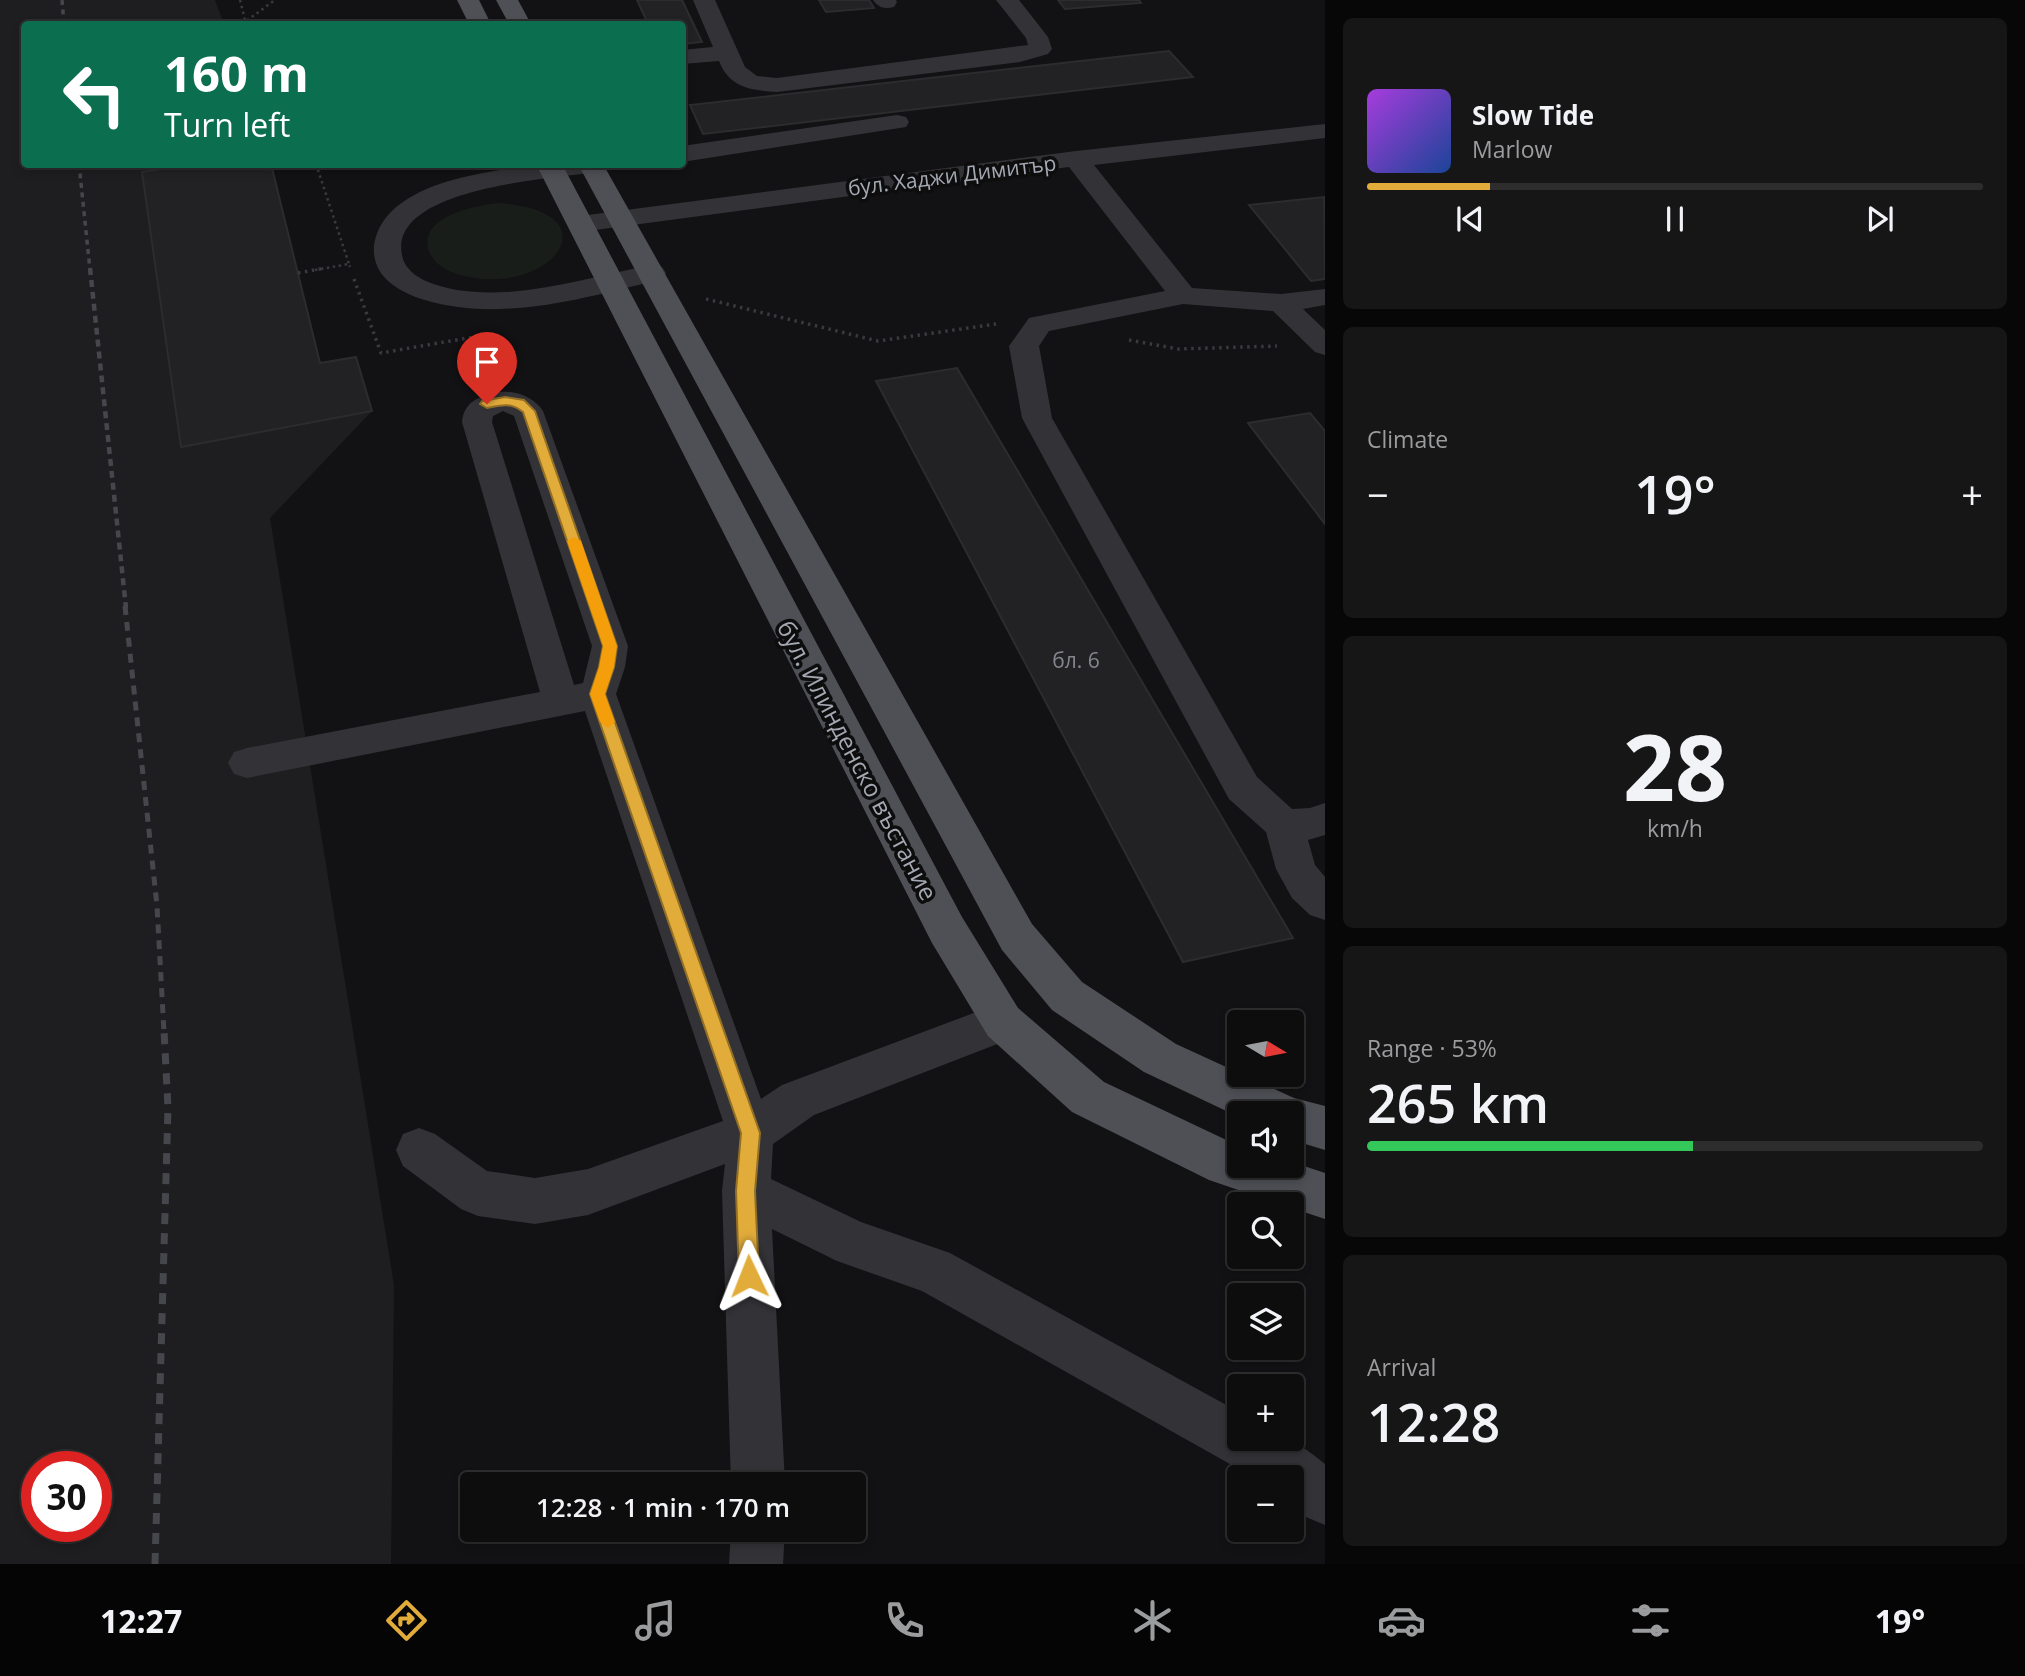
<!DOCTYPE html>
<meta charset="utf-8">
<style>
body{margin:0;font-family:"Open Sans",sans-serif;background:#171617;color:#f1f3f6;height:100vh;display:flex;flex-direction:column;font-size:26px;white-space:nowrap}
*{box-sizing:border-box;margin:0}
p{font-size:23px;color:#9b9c9e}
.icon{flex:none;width:38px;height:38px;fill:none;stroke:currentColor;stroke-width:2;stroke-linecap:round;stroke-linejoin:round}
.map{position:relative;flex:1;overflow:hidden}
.drawer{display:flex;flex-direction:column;gap:18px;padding:18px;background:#080708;width:700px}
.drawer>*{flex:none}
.top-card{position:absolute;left:21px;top:21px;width:665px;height:147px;border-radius:7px;box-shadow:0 4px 10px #0003,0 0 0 2px #2e2d2e;background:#0b6e4f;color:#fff;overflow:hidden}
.needle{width:46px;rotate:100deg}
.fabs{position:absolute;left:1227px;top:1010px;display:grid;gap:14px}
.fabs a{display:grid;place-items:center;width:77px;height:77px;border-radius:7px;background:#0e0d0e;box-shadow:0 4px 10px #0003,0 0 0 2px #2e2d2e;font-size:35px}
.speed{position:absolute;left:21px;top:1451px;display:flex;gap:14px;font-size:35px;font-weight:700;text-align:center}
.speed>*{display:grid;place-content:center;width:91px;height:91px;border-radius:50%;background:#0e0d0e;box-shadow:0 4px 10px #0003,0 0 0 2px #2e2d2e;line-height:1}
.speed .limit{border:10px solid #d22;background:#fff;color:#111}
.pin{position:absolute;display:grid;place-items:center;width:60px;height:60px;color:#fff;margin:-72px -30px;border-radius:50% 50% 50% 0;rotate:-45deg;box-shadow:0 0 7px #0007}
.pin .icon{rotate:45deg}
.me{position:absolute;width:77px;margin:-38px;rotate:358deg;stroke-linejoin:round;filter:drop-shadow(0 0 5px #0008)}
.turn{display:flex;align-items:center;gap:24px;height:147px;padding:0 28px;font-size:32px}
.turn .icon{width:91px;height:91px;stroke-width:2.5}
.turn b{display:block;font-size:49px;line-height:60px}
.big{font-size:52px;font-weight:600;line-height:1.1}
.drawer .tile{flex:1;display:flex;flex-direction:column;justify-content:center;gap:10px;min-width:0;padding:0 24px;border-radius:10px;background:#171617}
.drawer .dial{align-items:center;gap:0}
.dial b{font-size:91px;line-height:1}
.song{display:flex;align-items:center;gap:21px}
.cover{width:84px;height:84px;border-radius:10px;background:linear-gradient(135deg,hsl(280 70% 55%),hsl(220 70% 35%))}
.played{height:7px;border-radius:4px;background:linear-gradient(90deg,#e2ac3a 20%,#2e2d2e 20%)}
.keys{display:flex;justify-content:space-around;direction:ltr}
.heat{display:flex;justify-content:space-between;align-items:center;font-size:38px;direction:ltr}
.charge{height:10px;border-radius:5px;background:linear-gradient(90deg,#34c759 53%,#2e2d2e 0)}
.trip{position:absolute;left:460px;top:1472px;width:406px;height:70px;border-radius:7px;background:#0e0d0e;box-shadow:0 4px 10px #0003,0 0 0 2px #2e2d2e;font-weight:600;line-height:70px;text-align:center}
.menu{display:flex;height:112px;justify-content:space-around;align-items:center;background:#060506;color:#9b9c9e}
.menu .icon{width:49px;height:49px}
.menu .selected{color:#e2ac3a}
.menu b{font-size:32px;color:#f1f3f6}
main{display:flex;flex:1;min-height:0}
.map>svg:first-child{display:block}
</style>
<main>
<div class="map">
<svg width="1325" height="1564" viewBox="0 0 1325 1564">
<rect width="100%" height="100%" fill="#121113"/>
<!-- built -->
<path fill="#1e1e20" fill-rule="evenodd" d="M0,0h215l9,24h-200v140l247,1 49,198 36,-6 16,54 -102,107 124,767 -3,279h-391zM37,1466h59v60h-59z"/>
<!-- green -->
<path fill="#181d19" d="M497,203c124,7 51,101 -43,70 -10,-3 -24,-13 -26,-25 -7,-32 47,-42 69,-45z"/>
<!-- building -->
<g fill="#222224" stroke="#2c2c2f" stroke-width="2">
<path d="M637,0h45l20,42 -20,2v-20h-34z"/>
<path d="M819,0h50l5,8 -48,4z"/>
<path d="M1058,0h81l2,3 -76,6z"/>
<path d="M1169,51l24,26 -490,57 -13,-29z"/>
<path d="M194,164h77l49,199 36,-6 16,54 -191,36 -39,-275z"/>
<path d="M1324,197l1,82 -14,2 -62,-76z"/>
<path d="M957,368l336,570 -110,24 -307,-581z"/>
<path d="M1310,413l15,18v93l-77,-101z"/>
</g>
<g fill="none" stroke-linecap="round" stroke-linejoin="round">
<!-- path-far1 -->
<g stroke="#393a3e" stroke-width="2.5" stroke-dasharray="2.5 3.5" stroke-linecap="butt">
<path d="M240,0l6,24"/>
<path d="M242,24l33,-24"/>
<path d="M316,164l33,100"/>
<path d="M315,270l34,-6 1,3"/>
</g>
<!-- path -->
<g stroke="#393a3e" stroke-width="3.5" stroke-dasharray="2.5 4.5" stroke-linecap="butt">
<path d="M298,273l27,-5"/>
<path d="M354,279l27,74 104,-18"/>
<path d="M706,299l172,42 118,-17"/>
<path d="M1129,340l49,9 99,-3"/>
</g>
<!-- minor -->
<g fill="#333337" fill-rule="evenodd">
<path d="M693,0h22l30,67 12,9 20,2 251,-33 -2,-7 -30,-38h23l29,37 4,12 -4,5 -28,8 -243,30c-27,-2 -47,-4 -58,-31l-37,3v-14l31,-3z"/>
<path d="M873,0h23l1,2 -3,5c-10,2 -15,1 -21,-7z"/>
<path d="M897,115l9,2 3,5 -3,5 -224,35v-16z"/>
<path d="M1325,124v14l-231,27 98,123 89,6 44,-5v16l-22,4 22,21v25l-10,-3 -42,-41 -90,-7 -134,27 -10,15 13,72 205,359 35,32 18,-1 15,-5v32l-17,5 7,25 10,12v43l-15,-5 -18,-17 -16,-29 -10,-37 -37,-33 -207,-381 -13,-72 20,-28 136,-27 -96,-124 -489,65 -9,-2 -4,-6 4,-6 9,-2 496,-65z"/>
<path d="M540,164l63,1 -4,5 -9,3c-44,6 -201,16 -188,82 4,23 34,31 55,35 65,10 132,-13 195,-25l10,2 4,6 -4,6c-65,16 -137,37 -204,28 -21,-3 -48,-9 -65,-22 -33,-24 -19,-64 10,-83 37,-26 93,-31 137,-38z"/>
<path d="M496,392c18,-2 37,4 47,19l85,235 -3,21 -9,27 145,405 21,-14 221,-83 15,6 7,14 -7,14 -204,79 -41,29 -2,35 90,43 89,31 289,159v26c43,0 52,-3 86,26v61l-19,-8 -14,-12v-28h-39l-331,-186 -85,-30 -65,-32 13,255h-54l-9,-293 3,-27 -137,51 -53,9 -57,-8 -17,-7 -58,-43 -7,-16 7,-16 16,-6 16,6 52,37 48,7 53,-9 135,-48 -138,-410 -338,67 -13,-4 -6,-11 6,-11 13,-4 293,-56 -78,-270c2,-20 16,-25 34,-30zM503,411l11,5 78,230 -9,37 -9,2 -82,-263 1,-6z"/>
<path d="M731,1530h54l-2,34h-54z"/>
</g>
<!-- major -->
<g fill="#4f5056" fill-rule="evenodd">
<path d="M457,0h22l12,24h-22z"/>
<path d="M496,0h22l13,24h-22z"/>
<path d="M536,164h26l400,753 56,91 86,74 135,64v20h53v-4l33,11v46l-33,-11v-4h-13l-70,-24 -137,-68 -84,-76 -56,-93z"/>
<path d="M578,164h25l429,760 50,58 94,62 118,54 31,8v44l-33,-10v-27h-53v4l-95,-45 -92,-62 -50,-60z"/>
</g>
<!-- rail-far3 -->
<g stroke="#46474c" stroke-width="3.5" stroke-dasharray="5 4.5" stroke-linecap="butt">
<path d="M62,0l2,24"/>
<path d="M79,164l11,106"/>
</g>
<!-- rail-far2 -->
<path stroke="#46474c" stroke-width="4.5" stroke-dasharray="7 5" stroke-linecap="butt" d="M90,268l36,340"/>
<!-- rail-far1 -->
<path stroke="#46474c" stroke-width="5" stroke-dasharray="9 7" stroke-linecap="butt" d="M125,606l32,300 7,126"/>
<!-- rail -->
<path stroke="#46474c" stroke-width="7" stroke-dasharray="11 9" stroke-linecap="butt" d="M155,1564l13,-456 -4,-78"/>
</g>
<!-- route -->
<path fill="#e2ac3a" stroke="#937026" stroke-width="2" d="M505,397l19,3 11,11 82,235 -3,21 -9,27 155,439 -5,58 4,85 -3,7 -7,3 -7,-3 -3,-7 -3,-85 5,-58 -151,-439 9,-27 4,-21 -80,-234c-12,-10 -22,-7 -36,-4l-7,-4 2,-3z"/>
<!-- slow -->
<path fill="#f59e0b" d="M574,537l7,4 36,105 -3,21 -9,27 10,28 -7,6 -8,-6 -10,-28 9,-27 4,-21 -36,-105z"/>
<g text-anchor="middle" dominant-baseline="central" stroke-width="7" stroke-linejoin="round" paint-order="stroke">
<!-- far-street labels -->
<g font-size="21" fill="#a4a8b2" stroke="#0d0d0e">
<text transform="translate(952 175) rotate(-7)">бул. Хаджи Димитър</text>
</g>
<!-- number labels -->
<g font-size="21" fill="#84868e">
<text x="1076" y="660">бл. 6</text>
</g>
<!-- street labels -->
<g font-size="24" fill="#a4a8b2" stroke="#0d0d0e">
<text transform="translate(858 760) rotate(62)">бул. Илинденско въстание</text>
</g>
</g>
</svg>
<div class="fabs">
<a><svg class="needle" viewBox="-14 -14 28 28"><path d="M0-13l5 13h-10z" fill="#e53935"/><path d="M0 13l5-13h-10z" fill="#9b9c9e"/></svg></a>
<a><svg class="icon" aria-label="sound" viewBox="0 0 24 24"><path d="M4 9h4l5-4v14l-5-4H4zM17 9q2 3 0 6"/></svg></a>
<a><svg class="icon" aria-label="search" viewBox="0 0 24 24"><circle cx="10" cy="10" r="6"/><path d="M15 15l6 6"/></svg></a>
<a><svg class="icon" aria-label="layers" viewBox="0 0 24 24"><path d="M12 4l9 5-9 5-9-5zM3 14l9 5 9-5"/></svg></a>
<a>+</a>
<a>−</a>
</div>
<div class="speed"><div class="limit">30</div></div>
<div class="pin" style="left:487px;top:404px;background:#d93025"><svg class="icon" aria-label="arrive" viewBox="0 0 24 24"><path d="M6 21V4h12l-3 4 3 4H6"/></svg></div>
<svg class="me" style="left:749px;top:1276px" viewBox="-20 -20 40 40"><path d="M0-17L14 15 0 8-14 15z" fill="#e2ac3a" stroke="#fff" stroke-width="4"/></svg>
<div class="trip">12:28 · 1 min · 170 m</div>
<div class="top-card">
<div class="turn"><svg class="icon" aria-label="left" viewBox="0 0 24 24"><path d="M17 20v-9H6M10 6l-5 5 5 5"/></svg><div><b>160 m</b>Turn left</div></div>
</div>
</div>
<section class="drawer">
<div class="tile">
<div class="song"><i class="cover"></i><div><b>Slow Tide</b><p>Marlow</p></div></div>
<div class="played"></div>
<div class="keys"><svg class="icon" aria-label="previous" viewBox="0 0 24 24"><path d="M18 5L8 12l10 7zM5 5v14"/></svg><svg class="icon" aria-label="pause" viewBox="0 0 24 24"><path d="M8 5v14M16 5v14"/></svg><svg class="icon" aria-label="next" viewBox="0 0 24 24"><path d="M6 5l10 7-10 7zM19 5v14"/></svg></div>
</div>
<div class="tile"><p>Climate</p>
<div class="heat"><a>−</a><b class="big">19°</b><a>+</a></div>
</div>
<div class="tile dial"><b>28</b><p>km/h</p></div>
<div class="tile"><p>Range · 53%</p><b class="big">265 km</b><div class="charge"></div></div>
<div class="tile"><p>Arrival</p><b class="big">12:28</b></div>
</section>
</main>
<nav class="menu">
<b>12:27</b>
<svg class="icon selected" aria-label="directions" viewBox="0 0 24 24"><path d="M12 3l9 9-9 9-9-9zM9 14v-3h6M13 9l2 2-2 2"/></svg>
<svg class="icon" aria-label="music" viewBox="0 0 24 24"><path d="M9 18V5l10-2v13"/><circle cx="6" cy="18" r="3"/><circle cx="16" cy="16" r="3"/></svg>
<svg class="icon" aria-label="phone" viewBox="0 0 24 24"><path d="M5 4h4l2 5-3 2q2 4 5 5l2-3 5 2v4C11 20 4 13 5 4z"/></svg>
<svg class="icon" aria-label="climate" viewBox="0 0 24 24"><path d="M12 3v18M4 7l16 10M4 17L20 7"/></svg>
<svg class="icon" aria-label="car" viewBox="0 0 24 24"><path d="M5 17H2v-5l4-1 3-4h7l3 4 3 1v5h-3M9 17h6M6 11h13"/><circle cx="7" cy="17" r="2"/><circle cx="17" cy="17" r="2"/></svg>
<svg class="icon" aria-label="filters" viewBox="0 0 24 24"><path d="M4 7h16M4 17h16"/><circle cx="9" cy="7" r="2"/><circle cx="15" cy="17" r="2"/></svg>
<b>19°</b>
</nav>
